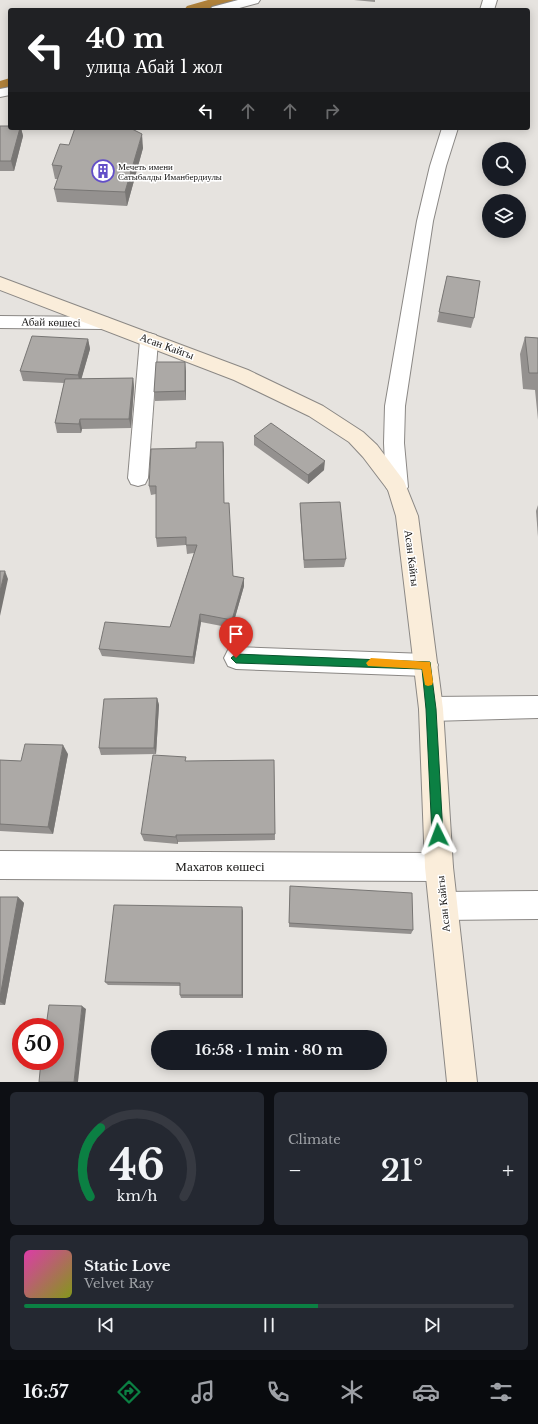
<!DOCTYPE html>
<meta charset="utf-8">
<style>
body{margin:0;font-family:"Libre Baskerville",serif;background:#242831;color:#f1f3f6;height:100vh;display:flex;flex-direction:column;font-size:15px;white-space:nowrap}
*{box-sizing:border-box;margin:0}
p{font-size:13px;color:#9ea1a6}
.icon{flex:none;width:22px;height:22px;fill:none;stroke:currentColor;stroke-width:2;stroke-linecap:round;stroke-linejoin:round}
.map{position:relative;height:1082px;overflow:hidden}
.details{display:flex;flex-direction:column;gap:10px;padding:10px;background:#0d0f14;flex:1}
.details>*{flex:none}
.banner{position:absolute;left:8px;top:8px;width:522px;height:122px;border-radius:4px;box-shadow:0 2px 10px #0003;background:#202124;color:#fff;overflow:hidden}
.controls{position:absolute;left:482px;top:142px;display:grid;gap:8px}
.controls a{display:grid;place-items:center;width:44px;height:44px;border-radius:50%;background:#171b24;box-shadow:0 2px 10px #0003;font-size:20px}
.speed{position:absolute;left:12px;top:1018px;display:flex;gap:8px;font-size:20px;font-weight:700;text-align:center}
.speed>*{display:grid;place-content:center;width:52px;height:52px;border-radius:50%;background:#171b24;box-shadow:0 2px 10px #0003;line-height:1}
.speed .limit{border:6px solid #d22;background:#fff;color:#111}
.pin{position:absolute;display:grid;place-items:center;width:34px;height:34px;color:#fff;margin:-41px -17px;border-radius:50% 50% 50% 0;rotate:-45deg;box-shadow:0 0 4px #0007}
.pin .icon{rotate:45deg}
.me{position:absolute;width:44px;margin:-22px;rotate:357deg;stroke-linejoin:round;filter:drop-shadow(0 0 3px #0008)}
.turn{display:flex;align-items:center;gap:14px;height:84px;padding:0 12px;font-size:18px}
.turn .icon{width:52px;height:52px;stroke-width:2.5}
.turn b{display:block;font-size:28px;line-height:34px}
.lanes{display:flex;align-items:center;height:38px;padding:0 12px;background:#0003;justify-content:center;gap:20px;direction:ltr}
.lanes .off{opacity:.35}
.big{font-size:30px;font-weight:600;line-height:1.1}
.details .widget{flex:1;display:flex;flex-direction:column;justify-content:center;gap:6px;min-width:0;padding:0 14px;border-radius:6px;background:#242831}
.details .dial{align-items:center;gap:0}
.dial svg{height:104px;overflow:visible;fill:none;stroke:#363941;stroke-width:7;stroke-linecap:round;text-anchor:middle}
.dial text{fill:#f1f3f6;stroke:none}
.song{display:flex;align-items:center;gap:12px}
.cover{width:48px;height:48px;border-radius:6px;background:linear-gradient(135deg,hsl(320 70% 55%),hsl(70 70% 35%))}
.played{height:4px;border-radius:2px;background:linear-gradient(90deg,#0b8043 60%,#363941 60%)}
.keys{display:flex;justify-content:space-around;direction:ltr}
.heat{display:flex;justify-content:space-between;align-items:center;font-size:22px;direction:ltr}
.details .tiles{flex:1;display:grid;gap:10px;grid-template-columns:1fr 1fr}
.widget:last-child{grid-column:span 2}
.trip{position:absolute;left:151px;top:1030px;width:236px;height:40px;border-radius:20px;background:#171b24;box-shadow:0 2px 10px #0003;font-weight:600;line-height:40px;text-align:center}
.tab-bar{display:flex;height:64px;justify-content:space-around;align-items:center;background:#090b0e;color:#9ea1a6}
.tab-bar .icon{width:28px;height:28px}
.tab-bar .on{color:#0b8043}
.tab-bar b{font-size:18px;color:#f1f3f6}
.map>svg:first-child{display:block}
</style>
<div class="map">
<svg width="538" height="1082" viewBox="0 0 538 1082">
<rect width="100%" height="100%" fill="#e6e3df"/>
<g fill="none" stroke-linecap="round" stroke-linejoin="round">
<!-- canal -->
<g fill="#b0823b" fill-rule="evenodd">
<path d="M208,0h26c-8,12 -36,10 -50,10l3,-4z"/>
<path d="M10,78v13l-10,3v-13z"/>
</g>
<!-- street casing -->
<g stroke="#8b8885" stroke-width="2">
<g id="street">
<path d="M238,0h22l-2,3 -26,7h-22l2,-3z"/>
<path d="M483,0h14l-3,10h-14z"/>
<path d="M10,87v8l-10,2v-8z"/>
<path d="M442,128h16l-12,38 -13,55 -28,185 -1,37 4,44 -4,6 -7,2 -7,-2 -4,-6 -2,-44 1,-37 32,-185 13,-55z"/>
<path d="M0,316l102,1 7,1 2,5 -2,5 -7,1 -102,-1z"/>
<path d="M149,333l7,2 2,5 -10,138 -3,6 -7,2 -7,-2 -3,-6 12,-138 2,-5z"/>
<path d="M236,647l190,7 8,3 4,8 -4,8 -8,3 -190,-7 -8,-3 -4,-8 4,-8z"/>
<path d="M538,696v22l-107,3 -9,-4 -3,-8 3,-8 9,-4z"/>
<path d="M0,851l439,2 10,4 4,10 -4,10 -10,4 -439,-2z"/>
<path d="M538,891v28l-95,1 -10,-4 -4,-10 4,-10 10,-4z"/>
</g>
</g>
<!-- secondary casing -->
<g stroke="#8b8885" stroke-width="2">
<path id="secondary" d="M0,277l248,93 75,36 40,26 14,13 27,36 14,35 25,193 10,158 24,215h-30l-22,-215 -6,-158 -23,-193 -8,-26 -25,-33 -14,-15 -40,-26 -75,-36 -234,-90z"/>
</g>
<!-- street -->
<use href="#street" fill="#fff" fill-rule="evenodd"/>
<!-- secondary -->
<use href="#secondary" fill="#faedda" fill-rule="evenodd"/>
</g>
<!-- wall -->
<g fill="#94918f">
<path d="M354,0h21v2z"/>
<path d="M0,126l10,2h11l2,8 -9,35h-14z"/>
<path d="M143,148l-16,58 -70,-4 -3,-13 4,-10h-3l-3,-14z"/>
<path d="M447,276l27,42 -3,10 -34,-6z"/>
<path d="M525,337l13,1v82l-3,-30 -12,-1 -3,-35z"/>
<path d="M88,339l2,10 -9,30 52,-1 1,9 -3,41 -49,1 -1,4h-24l-2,-10 9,-40 -41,-2 -3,-10z"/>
<path d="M186,371v29l-31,1 -1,-9z"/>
<path d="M254,436l70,34 -16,14 -54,-39z"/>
<path d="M223,442l1,61 9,73 11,2v8l-12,42 -31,-6 -7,42 -92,-8 -3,-7 71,-22 24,-74 -7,1 -1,-9 -29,2 -1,-9v-44l-5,1 -2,-9 47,-38z"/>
<path d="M300,503l46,56 -2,8 -40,1 -4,-57z"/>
<path d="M538,505v32l-2,-26z"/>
<path d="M157,698l2,7 -3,49 -55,1 -2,-7z"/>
<path d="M68,754l-15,80 -53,-3v-71l21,1z"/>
<path d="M274,760l1,80 -97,2v2l-34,-3 -3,-7 46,-73z"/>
<path d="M290,886l123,44 -2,4 -122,-7z"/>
<path d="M0,897h18l6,6 -19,102h-5z"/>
<path d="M243,911v87h-62l-1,-3v-9l-72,-1 -3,-3z"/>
</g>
<!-- shaded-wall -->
<g fill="#787674">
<path d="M20,128h1l2,8 -9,35 -3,-10z"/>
<path d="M142,134l1,14 -16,58 -2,-14z"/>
<path d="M88,339l2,10 -10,35 -2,-9z"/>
<path d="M185,362l1,9v29l-1,-9z"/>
<path d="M133,378l1,9 -3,41 -2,-9z"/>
<path d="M80,419l2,10 -1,4 -2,-9z"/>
<path d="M223,442l1,9v61v-9z"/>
<path d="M325,461l-1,9 -16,14v-9z"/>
<path d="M5,571l3,8 -8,37v-25z"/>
<path d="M244,578v8l-12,42v-8z"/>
<path d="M200,614l1,8 -7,42 -1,-7z"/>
<path d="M157,698l2,7 -3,49 -2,-6z"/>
<path d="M63,745l5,9 -15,80 -5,-7z"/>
<path d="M176,835l2,7v2l-2,-7z"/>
<path d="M18,897l6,6 -19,102 -5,-3v-5z"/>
<path d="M242,907l1,4v87l-1,-3z"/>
<path d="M82,1006l4,3 -8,73h-4z"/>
</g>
<!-- building -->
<g fill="#aca9a6" stroke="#787674">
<path d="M0,126h10v2h10l-9,33h-11z"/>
<path d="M75,128h55l12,6 -17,58 -71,-3 8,-23 -10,-1 8,-21 9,1z"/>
<path d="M447,276l33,5 -6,37 -35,-6z"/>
<path d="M32,336l56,3 -10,36 -58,-4z"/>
<path d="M525,337l13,1v35h-9z"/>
<path d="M156,362h29v29l-31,1z"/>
<path d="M133,378l-4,41h-49l-1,5 -24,-1 10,-44z"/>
<path d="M271,423l54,38 -17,14 -54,-39z"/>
<path d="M196,442h27l1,61h5l4,73 11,2 -12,42 -32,-6 -7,43 -94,-8 6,-27 65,5 27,-82h-11v-8l-30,1v-52h-7l2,-37 45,-1z"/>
<path d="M340,502l6,57 -42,1 -4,-57z"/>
<path d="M0,571h5l-5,20z"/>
<path d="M157,698l-3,50h-55l5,-49z"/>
<path d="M25,744l38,1 -15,82 -48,-3v-64l21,1z"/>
<path d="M153,755l33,2 -1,4 89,-1 1,74 -99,1v2l-35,-3z"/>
<path d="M290,886l122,7 1,37 -124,-7z"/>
<path d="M0,897h18l-18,100z"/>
<path d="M114,905l128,2v88h-62v-12l-75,-1z"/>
<path d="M49,1005l33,1 -8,76h-35l2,-21h14v-34h-9z"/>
</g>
<!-- route -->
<path fill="#0b8043" stroke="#07532c" d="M236,654l194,8 6,47 7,126 -1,4 -4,2 -4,-2 -2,-4 -6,-126 -4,-40 -186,-6 -5,-5z"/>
<!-- slow -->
<path fill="#f59e0b" d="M371,658l59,4 3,20 -1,3 -4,1 -3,-1 -3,-16 -54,-3 -2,-3z"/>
<!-- icons -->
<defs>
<g id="building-ring" transform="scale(1.15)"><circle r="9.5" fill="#fff" stroke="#634fc8" stroke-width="1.5"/><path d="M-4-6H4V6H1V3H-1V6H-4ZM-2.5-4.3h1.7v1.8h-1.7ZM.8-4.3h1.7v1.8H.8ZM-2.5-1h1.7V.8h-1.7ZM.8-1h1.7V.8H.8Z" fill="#634fc8"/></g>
</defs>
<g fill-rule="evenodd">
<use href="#building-ring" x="103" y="171"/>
</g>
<g text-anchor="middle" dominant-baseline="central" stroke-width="3" stroke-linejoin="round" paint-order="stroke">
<!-- far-poi labels -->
<g font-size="9" fill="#141312" stroke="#fff" text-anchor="start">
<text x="118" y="166">Мечеть имени<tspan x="118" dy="10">Сатыбалды Иманбердиулы</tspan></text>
</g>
<!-- street labels -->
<g font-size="11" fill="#141312" stroke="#fff">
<text transform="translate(51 322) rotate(1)">Абай көшесі</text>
<text transform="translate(167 346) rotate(20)">Асан Кайгы</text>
<text transform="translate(412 558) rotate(83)">Асан Кайгы</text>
<text transform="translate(443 904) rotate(-96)">Асан Кайгы</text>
</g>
<!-- near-street labels -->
<g font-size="13" fill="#141312" stroke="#fff">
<text x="220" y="866">Махатов көшесі</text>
</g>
</g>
</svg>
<div class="controls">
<a><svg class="icon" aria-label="search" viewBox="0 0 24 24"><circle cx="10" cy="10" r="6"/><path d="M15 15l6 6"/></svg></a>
<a><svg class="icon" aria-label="layers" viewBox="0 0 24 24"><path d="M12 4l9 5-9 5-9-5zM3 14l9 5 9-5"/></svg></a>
</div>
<div class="speed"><div class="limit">50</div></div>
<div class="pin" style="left:236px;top:658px;background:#d93025"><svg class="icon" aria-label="arrive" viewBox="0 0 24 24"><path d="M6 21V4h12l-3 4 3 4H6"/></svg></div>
<svg class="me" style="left:438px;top:835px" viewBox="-20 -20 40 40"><path d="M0-17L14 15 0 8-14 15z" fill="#0b8043" stroke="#fff" stroke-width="4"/></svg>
<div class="trip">16:58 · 1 min · 80 m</div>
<div class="banner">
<div class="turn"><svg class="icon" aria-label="left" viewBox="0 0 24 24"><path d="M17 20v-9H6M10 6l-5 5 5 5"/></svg><div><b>40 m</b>улица Абай 1 жол</div></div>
<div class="lanes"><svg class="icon" aria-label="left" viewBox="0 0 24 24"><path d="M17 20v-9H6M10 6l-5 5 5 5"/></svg><svg class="icon off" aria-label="ahead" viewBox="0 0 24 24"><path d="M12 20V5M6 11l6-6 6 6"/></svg><svg class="icon off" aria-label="ahead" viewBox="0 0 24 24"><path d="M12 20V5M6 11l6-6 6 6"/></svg><svg class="icon off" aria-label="right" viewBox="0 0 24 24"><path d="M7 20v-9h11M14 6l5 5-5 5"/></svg></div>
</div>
</div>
<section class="details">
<div class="tiles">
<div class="widget dial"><svg viewBox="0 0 100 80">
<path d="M14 69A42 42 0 1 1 86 69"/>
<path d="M14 69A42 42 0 0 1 22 16" stroke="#0b8043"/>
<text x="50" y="56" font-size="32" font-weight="700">46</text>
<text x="50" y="72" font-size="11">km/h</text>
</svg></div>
<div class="widget"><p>Climate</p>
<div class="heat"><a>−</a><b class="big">21°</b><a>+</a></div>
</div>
<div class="widget">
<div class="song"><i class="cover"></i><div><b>Static Love</b><p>Velvet Ray</p></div></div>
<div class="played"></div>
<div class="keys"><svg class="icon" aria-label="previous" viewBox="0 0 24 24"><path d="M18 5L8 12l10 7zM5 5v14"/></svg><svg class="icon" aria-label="pause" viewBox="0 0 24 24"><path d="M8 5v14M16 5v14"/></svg><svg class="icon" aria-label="next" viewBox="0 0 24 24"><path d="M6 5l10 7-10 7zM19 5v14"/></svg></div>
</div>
</div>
</section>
<nav class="tab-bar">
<b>16:57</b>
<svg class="icon on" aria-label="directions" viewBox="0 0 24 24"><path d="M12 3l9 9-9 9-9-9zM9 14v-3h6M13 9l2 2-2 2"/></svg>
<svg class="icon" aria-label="music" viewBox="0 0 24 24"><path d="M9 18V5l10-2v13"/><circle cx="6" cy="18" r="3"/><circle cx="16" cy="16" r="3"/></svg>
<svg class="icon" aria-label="phone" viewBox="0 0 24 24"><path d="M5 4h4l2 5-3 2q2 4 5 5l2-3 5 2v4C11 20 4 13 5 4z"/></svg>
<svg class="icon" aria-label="climate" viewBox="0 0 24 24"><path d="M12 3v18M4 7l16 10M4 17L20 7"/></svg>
<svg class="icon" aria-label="car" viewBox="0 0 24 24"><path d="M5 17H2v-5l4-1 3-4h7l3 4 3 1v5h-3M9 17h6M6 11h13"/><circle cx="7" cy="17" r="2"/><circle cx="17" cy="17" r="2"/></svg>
<svg class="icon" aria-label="filters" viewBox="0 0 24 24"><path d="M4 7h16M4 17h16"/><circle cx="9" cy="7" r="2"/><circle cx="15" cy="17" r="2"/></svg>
</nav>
